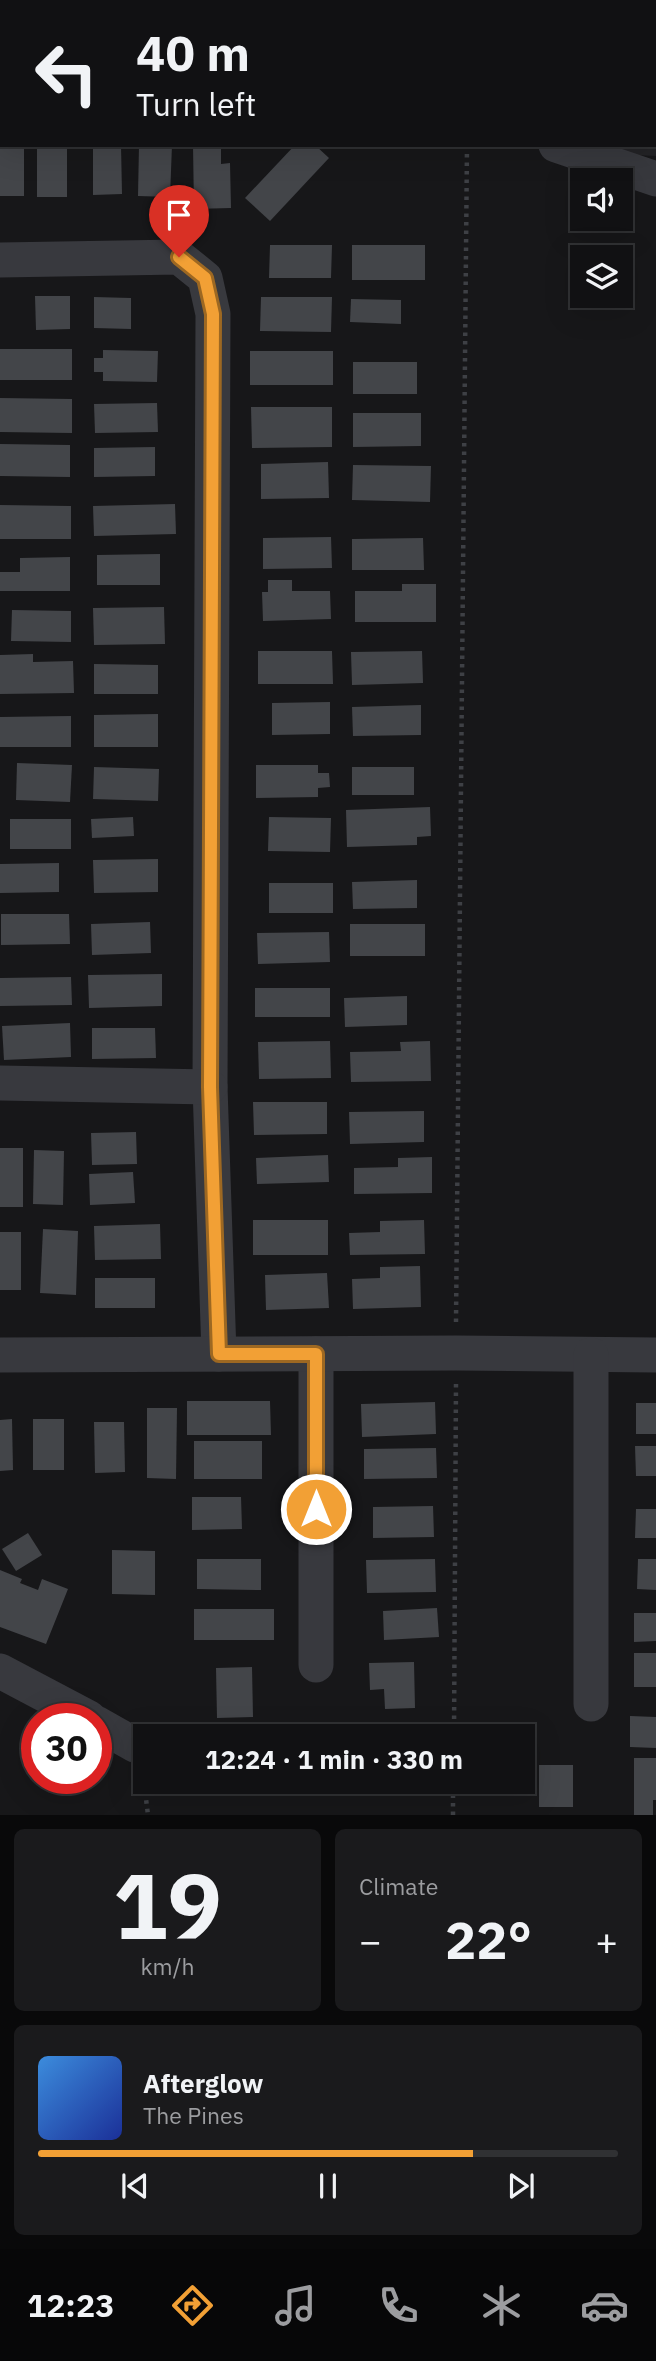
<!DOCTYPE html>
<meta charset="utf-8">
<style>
body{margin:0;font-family:"IBM Plex Sans",sans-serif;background:#1a1a1c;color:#f1f3f6;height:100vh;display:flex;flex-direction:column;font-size:26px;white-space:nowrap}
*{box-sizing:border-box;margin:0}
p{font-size:23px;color:#9c9da0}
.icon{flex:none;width:38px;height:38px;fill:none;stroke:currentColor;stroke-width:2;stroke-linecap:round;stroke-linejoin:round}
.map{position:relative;height:1815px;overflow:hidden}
.side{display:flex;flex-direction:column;gap:14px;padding:14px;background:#09090a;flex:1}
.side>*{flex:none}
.guide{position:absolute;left:0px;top:0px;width:656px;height:147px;box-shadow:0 7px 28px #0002,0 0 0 2px #303133;background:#111113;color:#f1f3f6;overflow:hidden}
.tools{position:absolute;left:570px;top:168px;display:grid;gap:14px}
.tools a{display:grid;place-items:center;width:63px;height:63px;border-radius:0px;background:#111113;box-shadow:0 7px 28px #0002,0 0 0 2px #303133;font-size:35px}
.speed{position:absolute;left:21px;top:1703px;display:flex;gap:14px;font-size:35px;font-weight:700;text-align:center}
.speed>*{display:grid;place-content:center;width:91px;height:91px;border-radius:50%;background:#111113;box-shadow:0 7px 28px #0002,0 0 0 2px #303133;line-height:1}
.speed .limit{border:10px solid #d22;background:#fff;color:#111}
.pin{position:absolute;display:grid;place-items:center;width:60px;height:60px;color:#fff;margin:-72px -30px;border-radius:50% 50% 50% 0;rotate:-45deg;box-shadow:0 0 7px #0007}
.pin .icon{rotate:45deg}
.me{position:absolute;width:77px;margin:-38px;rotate:0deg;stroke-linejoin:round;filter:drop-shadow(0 0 5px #0008)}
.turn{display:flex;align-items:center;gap:24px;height:147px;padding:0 21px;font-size:32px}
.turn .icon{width:91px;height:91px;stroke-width:2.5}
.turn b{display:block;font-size:49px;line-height:60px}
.big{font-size:52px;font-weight:800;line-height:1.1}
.side .tile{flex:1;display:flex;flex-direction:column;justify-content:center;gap:10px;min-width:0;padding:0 24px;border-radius:10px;background:#1a1a1c}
.side .dial{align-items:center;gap:0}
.dial b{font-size:91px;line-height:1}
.song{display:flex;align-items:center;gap:21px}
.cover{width:84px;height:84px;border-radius:10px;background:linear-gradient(135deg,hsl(210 70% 55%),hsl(230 70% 35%))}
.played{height:7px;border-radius:4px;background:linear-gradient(90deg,#f2a035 75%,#303133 75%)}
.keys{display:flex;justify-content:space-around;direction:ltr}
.heat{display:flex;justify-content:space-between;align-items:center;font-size:38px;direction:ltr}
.side .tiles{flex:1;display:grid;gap:14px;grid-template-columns:1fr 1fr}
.tile:last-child{grid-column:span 2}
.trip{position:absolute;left:133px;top:1724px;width:402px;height:70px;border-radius:0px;background:#111113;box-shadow:0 7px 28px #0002,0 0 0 2px #303133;font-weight:800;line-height:70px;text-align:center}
.dock{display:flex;height:112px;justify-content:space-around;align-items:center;background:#070708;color:#9c9da0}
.dock .icon{width:49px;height:49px}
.dock .active{color:#f2a035}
.dock b{font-size:32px;color:#f1f3f6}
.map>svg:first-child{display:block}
</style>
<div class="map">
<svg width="656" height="1815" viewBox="0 0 656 1815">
<rect width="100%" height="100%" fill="#171719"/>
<!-- built -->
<path fill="#232326" d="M314,0h342v156l-23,-1 -23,-10h44v-143z"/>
<!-- building -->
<g fill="#434549">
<rect x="0" y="145" width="24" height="51"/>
<rect x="37" y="145" width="30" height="52"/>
<path d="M93,145h28l1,49 -29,1z"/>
<path d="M139,145h33l-2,52 -32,-1z"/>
<path d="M193,145h28v19l9,-1 1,45 -37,1z"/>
<path d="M295,145h20l14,13 -59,63 -25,-23z"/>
<path d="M270,245h62l-1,33h-62z"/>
<rect x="352" y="245" width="73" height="35"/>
<path d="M35,296h35v33l-34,1z"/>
<path d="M94,297l37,1v31l-37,-1z"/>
<path d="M261,297h71l-1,35 -71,-1z"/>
<path d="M351,299l50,1v24l-51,-2z"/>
<rect x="0" y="349" width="72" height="31"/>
<path d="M103,350l55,1 -1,31 -54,-1v-9h-9v-14h9z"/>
<rect x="250" y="351" width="83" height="34"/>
<rect x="353" y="362" width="64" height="32"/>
<path d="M0,398l72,1v34l-72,-1z"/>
<path d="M157,403l1,29 -63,1 -1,-29z"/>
<path d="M251,407h81v40l-80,1z"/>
<path d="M353,413h68v33l-68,1z"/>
<path d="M0,444l70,1v32l-70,-1z"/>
<path d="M155,447v29l-61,1v-29z"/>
<path d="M328,462l1,36 -68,1v-35z"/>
<path d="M353,465l78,1 -1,36 -78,-2z"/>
<path d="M175,504l1,30 -82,2 -1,-30z"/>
<path d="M0,505l71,1v33h-71z"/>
<path d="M331,537l1,31 -69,1v-31z"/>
<path d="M423,538l1,32h-72v-31z"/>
<path d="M160,554v31h-63v-30z"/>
<path d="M70,557v34h-70v-19h20v-14z"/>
<path d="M268,580h24v11h38l1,28 -68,2 -1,-29h6z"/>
<path d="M402,584h34v38h-81v-31h47z"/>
<path d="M164,607l1,37 -71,1 -1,-37z"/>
<path d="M12,610l59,1v31l-60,-1z"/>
<path d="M258,651h74l1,33h-75z"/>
<path d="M422,651l1,32 -71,2 -1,-33z"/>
<path d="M33,654v8l40,-1 1,32 -74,1v-39z"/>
<path d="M94,664l64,1v29h-64z"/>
<path d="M330,702v32l-58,1v-32z"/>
<path d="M421,705v30l-68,1 -1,-29z"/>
<path d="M158,714v33h-64v-32z"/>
<path d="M71,716v31h-71v-30z"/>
<path d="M17,763l55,2 -2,37 -54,-2z"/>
<path d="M256,765h62v8h11l1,14 -12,1v9l-62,1z"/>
<path d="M94,767l65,2 -1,32 -65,-2z"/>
<rect x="352" y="767" width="62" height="28"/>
<path d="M430,807l1,29 -14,1v8l-70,2 -1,-37z"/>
<path d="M133,817l1,19 -42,2 -1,-19z"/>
<path d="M269,817l62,1 -1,34 -62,-1z"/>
<rect x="10" y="819" width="61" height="30"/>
<path d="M158,859v33l-64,1 -1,-33z"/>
<path d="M59,863v29l-59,1v-29z"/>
<path d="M417,880v28l-64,1 -1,-27z"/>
<rect x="269" y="883" width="64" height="30"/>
<path d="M1,914h68l1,30 -69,1z"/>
<path d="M150,922l1,31 -59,2 -1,-31z"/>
<rect x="350" y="924" width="75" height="32"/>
<path d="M329,932l1,30 -72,2 -1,-31z"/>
<path d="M162,974v32l-73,2 -1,-33z"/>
<path d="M71,977l1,28 -72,1v-28z"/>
<rect x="255" y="988" width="75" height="29"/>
<path d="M407,996v29l-62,2 -1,-29z"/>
<path d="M70,1023l1,34 -67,3 -2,-34z"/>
<path d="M92,1028h63l1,30 -64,1z"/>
<path d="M330,1041l1,37 -72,1 -1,-37z"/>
<path d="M430,1041l1,40 -80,1 -1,-30 51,-1 -1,-9z"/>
<path d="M253,1102h74v32l-73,1z"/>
<path d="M424,1111v31l-74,2 -1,-32z"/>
<path d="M136,1132l1,32 -45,1 -1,-32z"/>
<rect x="0" y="1148" width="23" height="59"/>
<path d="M34,1150l30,1 -1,54 -30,-1z"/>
<path d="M328,1155l1,27 -72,2 -1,-26z"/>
<path d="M432,1157v36l-78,1v-26l44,-1v-9z"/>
<path d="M133,1172l2,31 -45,2 -1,-31z"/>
<rect x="253" y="1220" width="75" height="35"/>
<path d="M424,1220l1,34 -75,1 -1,-22 31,-1v-11z"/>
<path d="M160,1224l1,35 -66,1 -1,-34z"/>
<path d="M43,1229l35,2 -2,64 -36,-2z"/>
<rect x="0" y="1232" width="21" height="58"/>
<path d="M420,1266l1,41 -68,2 -1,-30 28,-1v-11z"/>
<path d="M327,1273l2,35 -63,2 -1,-35z"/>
<rect x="95" y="1278" width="60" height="30"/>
<path d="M187,1401h83l1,34h-84z"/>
<path d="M435,1402l1,32 -74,3 -1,-33z"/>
<rect x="636" y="1403" width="20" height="31"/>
<path d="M147,1408h30l-1,71 -29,-1z"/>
<path d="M12,1419l1,51 -13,1v-51z"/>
<rect x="33" y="1419" width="31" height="51"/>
<path d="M94,1422h30l1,50 -30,1z"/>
<rect x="194" y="1441" width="68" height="38"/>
<path d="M635,1446h21v30h-20z"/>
<path d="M436,1448l1,30 -73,1v-30z"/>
<path d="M192,1497h49l1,32 -50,1z"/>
<path d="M433,1506l1,31 -61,1v-31z"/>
<path d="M636,1509h20v29h-21z"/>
<path d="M28,1533l14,22 -26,16 -14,-22z"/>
<path d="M112,1550l43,1v44l-43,-1z"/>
<path d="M197,1559h64v31l-64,-1z"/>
<path d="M435,1559l1,33 -69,1 -1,-33z"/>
<path d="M638,1559h18v31l-19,-1z"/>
<path d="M0,1570l22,9 -2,4 18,7 4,-11 26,10 -22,55 -46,-17z"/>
<path d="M437,1608l2,29 -55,3 -1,-29z"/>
<rect x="194" y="1609" width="80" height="31"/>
<path d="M634,1613h22v28l-22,1z"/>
<rect x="634" y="1653" width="22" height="34"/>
<path d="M414,1662l1,46 -30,1 -1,-20 -14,1 -1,-27z"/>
<path d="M252,1667l1,50 -36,1 -1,-50z"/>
<path d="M630,1716l26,1v31l-26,-1z"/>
<path d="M634,1758h22v42h-3v15h-19z"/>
<rect x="539" y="1765" width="34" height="42"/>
</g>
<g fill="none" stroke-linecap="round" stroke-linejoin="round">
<!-- path -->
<g stroke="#3e4045" stroke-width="4.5" stroke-dasharray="3.5 5" stroke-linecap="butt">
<path d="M456,1322l11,-1177"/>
<path d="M454,1736l2,-353"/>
<path d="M143,1775l5,40"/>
<path d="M453,1815v-33"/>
</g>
<!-- minor -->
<g stroke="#38393e" stroke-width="35">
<path d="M131,0l4,2"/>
<path d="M274,0l3,2"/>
<path d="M556,145l100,34"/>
<path d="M0,260l179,-3 26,21 8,36 -3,773 9,267"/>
<path d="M0,1083l210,4"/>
<path d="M316,1354v311"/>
<path d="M0,1355l456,-2 200,2"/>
<path d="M591,1355v349"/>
<path d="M0,1671l89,47"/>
<path d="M96,1723l39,22"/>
</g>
</g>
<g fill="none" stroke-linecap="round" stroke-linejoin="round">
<!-- route casing -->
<g stroke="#9d6822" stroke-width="18">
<path id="route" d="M179,257l26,21 8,36 -3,773 9,267h97v155"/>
</g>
<!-- route -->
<use href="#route" stroke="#f2a035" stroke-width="12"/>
</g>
</svg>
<div class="tools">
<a><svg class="icon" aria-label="sound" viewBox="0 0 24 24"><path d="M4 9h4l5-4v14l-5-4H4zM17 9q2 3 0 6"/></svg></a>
<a><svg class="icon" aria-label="layers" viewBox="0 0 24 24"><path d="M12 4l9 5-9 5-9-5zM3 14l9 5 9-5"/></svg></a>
</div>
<div class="speed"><div class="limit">30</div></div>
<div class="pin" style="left:179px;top:257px;background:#d93025"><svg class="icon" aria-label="arrive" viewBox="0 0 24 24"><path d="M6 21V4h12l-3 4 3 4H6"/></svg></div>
<svg class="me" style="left:316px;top:1509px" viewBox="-20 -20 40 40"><circle r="17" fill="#f2a035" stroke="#fff" stroke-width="3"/><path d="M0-11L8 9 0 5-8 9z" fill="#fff"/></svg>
<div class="trip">12:24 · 1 min · 330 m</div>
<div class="guide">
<div class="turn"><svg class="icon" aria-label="left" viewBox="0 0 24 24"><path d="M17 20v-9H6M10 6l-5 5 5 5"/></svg><div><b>40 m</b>Turn left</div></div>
</div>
</div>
<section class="side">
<div class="tiles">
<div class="tile dial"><b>19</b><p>km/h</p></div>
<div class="tile"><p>Climate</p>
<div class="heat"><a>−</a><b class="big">22°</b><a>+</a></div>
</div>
<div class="tile">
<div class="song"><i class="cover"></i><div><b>Afterglow</b><p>The Pines</p></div></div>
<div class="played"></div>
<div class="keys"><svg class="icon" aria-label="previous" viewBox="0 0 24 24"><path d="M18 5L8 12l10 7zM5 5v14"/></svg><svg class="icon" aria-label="pause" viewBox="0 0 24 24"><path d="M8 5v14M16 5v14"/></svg><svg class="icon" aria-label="next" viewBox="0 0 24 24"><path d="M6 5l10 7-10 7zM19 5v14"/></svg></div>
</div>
</div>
</section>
<nav class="dock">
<b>12:23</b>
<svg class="icon active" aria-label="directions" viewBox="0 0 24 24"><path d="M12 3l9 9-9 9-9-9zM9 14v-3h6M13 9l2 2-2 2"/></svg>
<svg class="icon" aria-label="music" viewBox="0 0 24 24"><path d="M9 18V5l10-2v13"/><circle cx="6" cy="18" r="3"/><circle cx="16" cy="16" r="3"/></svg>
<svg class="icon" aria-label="phone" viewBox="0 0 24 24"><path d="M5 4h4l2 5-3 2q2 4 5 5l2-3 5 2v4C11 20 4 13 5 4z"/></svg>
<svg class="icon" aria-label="climate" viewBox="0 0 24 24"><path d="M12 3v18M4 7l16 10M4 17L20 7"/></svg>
<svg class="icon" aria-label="car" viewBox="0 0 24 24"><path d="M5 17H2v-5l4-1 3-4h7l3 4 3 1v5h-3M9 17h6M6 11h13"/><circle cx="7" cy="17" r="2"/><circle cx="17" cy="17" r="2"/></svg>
</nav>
